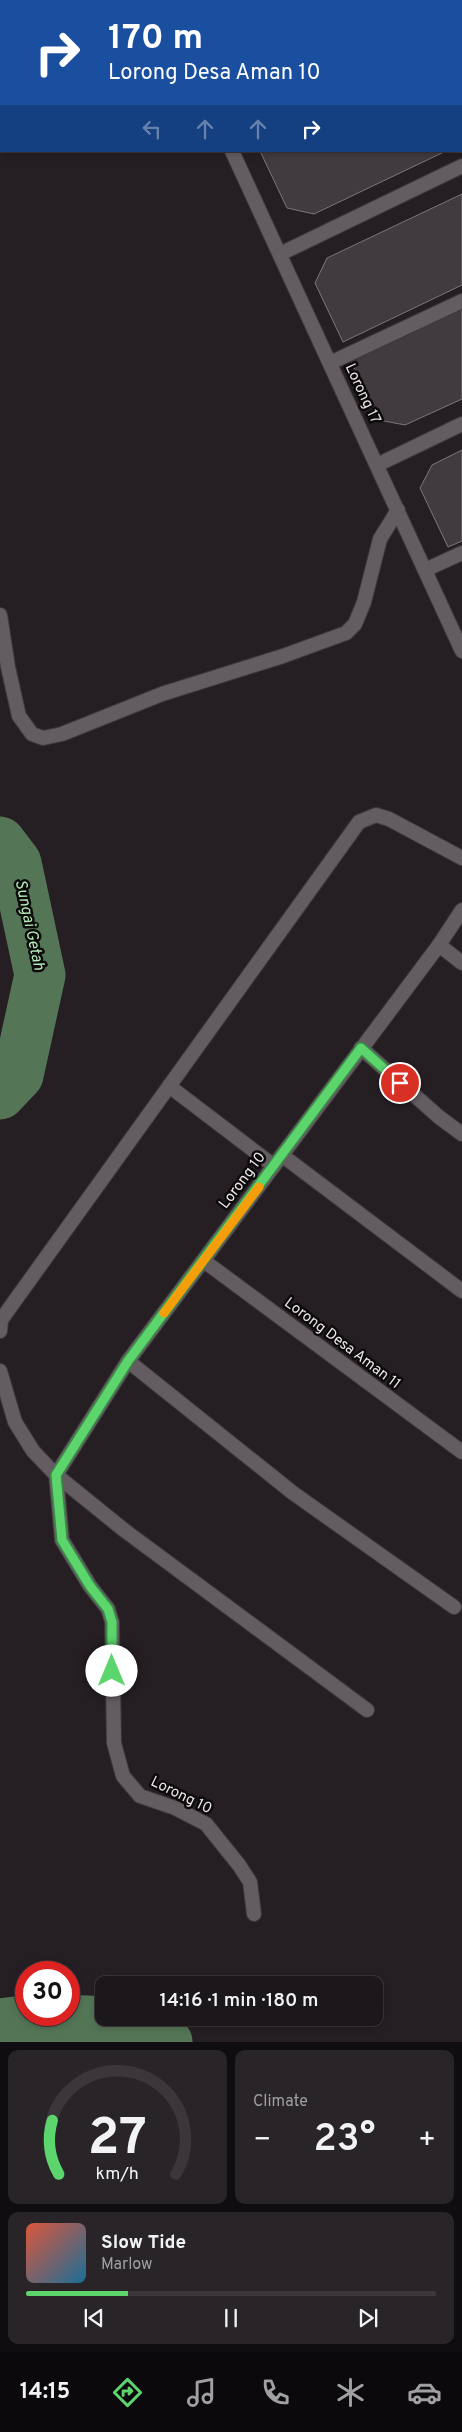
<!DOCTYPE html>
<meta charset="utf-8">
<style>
body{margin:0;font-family:Overpass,sans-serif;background:#292428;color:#f1f3f6;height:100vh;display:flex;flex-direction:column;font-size:19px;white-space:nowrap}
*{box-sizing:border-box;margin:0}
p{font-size:16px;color:#a09fa3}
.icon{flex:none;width:28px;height:28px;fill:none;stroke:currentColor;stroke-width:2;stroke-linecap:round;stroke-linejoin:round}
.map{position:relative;height:2042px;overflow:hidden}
.sheet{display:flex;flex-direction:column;gap:8px;padding:8px;background:#0f0d0f;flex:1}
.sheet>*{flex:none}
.banner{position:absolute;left:0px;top:0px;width:462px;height:152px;box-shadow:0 2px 8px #0003,0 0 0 1px #3a363a;background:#1a4fa0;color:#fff;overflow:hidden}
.speed{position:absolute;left:15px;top:1961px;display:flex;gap:10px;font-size:25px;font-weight:700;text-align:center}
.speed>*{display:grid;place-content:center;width:65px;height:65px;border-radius:50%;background:#1c171b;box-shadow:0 2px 8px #0003,0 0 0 1px #3a363a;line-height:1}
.speed .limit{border:8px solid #d22;background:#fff;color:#111}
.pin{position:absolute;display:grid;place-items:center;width:42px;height:42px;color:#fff;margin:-21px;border:2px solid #fff;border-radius:50%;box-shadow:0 1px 5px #0007}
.me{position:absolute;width:55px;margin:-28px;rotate:0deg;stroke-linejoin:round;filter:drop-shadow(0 0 4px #0008)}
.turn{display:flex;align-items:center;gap:18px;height:105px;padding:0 25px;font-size:22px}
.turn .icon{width:65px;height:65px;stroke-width:2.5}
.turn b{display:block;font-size:35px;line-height:42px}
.lanes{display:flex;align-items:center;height:48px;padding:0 25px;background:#0003;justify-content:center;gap:25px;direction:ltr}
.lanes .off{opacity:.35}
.big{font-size:38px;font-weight:600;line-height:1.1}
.sheet .tile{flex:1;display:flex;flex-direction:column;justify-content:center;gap:8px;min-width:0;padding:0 18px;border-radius:10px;background:#292428}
.sheet .dial{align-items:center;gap:0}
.dial svg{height:130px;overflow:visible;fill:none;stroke:#3a363a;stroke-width:7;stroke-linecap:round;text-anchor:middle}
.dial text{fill:#f1f3f6;stroke:none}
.song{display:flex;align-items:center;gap:15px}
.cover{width:60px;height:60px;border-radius:8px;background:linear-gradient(135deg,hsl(10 70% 55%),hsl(200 70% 35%))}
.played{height:5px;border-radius:2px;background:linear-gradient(90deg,#5cd56d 25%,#3a363a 25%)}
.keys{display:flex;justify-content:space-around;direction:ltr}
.heat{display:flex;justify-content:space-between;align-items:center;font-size:28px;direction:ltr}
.sheet .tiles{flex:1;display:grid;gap:8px;grid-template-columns:1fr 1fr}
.tile:last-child{grid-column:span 2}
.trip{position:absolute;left:95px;top:1976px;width:288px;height:50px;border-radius:10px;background:#1c171b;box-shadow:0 2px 8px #0003,0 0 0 1px #3a363a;font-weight:600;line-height:50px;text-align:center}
.dock{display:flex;height:80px;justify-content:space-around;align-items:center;background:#0b090b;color:#a09fa3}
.dock .icon{width:35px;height:35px}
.dock .active{color:#5cd56d}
.dock b{font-size:22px;color:#f1f3f6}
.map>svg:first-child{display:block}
</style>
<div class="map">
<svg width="462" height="2042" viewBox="0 0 462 2042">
<rect width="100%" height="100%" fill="#251f24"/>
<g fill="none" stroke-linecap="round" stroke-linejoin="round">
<!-- river -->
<g stroke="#547656" stroke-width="51">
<path d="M0,842l16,21 24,112 -22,100 -18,19"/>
<path d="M0,2024l39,-5 94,4 34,19"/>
</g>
</g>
<!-- building -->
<g fill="#413a3f" stroke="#7c757a">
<path d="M335,0h127v30l-1,-29h-129z"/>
<path d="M462,53v91h-1v-90z"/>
<path d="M260,151h186l-132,63 -27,-6z"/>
<path d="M462,194v91l-119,57 -28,-59 12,-25z"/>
<path d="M462,308v91l-57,26 -26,-5 -28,-59z"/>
<path d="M462,450v91l-14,6 -28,-59 12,-23z"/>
</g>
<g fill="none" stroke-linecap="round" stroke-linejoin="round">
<!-- service casing -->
<g stroke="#3e393d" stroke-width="16">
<g id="service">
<path d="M461,48l1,-1"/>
<path d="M330,363l132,-62"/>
<path d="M425,570l37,-17"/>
<path d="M439,945l23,18"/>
<path d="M169,1086l105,80"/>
<path d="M283,1156l179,135"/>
<path d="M1,1320l358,-498 17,-7 13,4 73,39"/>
<path d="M128,1361l165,132 161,114"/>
</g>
</g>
<!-- minor casing -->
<g stroke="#3e393d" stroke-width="16">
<g id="minor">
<path d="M261,1l2,-1"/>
<path d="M232,151l230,500"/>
<path d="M280,254l182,-88"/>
<path d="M377,465l85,-41"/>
<path d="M0,615l8,52 11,49 13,18 11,4 19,-4 100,-40 121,-38 63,-23 9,-9 9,-22 16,-63 18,-29"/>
<path d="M361,1048l78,69 23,17"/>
<path d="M204,1261l258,191"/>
<path d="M0,1331l1,-11"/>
<path d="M0,1371l15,51 18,29 23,24 6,65 28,46 18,23 4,13 2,121 9,33 17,20 35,12 31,16 33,41 11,17 4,32"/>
<path d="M367,1710l-243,-180 -68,-55 72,-114 311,-416 23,-35"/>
</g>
</g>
<!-- service -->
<use href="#service" stroke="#635c61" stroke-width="14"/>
<!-- minor -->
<use href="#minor" stroke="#635c61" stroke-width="14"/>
</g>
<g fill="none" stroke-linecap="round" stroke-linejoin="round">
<!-- route casing -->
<g stroke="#3c8a47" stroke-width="12">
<path id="route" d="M112,1671v-49l-4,-13 -18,-23 -28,-46 -6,-65 72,-114 233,-313 39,35"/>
</g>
<!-- route -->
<use href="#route" stroke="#5cd56d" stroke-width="9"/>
<!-- slow -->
<path stroke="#f59e0b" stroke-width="9" d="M164,1313l95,-126"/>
</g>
<g text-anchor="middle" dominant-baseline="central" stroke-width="5" stroke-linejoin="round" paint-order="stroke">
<!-- street labels -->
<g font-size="15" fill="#e9e5e7" stroke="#0d0a0c">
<text transform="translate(362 394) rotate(65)">Lorong 17</text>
<text transform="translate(243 1181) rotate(-53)">Lorong 10</text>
<text transform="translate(342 1344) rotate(37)">Lorong Desa Aman 11</text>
<text transform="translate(181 1796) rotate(26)">Lorong 10</text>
</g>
<!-- water labels -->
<g font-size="16" font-style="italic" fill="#b3ecb6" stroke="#0d0a0c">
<text transform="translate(29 925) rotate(78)">Sungai Getah</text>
</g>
</g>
</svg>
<div class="speed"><div class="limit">30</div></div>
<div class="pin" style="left:400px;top:1083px;background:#d93025"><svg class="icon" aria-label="arrive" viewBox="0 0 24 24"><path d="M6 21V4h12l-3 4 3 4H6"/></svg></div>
<svg class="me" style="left:112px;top:1671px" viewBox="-20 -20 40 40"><circle r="19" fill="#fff"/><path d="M0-13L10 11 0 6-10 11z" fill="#5cd56d"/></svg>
<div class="trip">14:16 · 1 min · 180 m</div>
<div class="banner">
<div class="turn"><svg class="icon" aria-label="right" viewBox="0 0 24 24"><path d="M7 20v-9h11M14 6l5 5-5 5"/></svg><div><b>170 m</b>Lorong Desa Aman 10</div></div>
<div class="lanes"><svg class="icon off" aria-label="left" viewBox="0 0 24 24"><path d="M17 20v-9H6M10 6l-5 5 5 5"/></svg><svg class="icon off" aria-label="ahead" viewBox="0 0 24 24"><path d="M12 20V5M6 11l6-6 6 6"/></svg><svg class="icon off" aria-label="ahead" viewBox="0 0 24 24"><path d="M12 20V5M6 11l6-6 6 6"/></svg><svg class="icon" aria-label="right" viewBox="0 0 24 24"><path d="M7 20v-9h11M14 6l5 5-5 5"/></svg></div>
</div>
</div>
<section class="sheet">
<div class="tiles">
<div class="tile dial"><svg viewBox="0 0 100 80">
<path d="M14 69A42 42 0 1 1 86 69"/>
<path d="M14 69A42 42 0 0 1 10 36" stroke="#5cd56d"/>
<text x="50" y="56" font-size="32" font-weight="700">27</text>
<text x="50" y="72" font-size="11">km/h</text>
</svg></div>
<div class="tile"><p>Climate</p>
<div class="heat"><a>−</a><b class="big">23°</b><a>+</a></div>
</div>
<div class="tile">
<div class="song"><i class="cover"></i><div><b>Slow Tide</b><p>Marlow</p></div></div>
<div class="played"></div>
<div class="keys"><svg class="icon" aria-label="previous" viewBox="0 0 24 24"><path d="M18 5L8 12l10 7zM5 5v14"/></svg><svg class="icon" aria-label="pause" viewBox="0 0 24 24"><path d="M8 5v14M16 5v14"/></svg><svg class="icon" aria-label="next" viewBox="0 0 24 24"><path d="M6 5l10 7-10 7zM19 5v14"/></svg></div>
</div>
</div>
</section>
<nav class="dock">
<b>14:15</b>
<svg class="icon active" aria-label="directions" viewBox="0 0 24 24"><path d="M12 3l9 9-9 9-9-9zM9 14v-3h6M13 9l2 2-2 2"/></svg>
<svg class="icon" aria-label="music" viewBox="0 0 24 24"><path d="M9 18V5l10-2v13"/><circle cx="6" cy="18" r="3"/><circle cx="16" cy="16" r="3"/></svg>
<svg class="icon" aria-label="phone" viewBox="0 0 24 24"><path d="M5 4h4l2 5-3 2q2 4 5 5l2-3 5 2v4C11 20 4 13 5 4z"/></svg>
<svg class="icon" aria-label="climate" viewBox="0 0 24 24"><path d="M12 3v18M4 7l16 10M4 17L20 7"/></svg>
<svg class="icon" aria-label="car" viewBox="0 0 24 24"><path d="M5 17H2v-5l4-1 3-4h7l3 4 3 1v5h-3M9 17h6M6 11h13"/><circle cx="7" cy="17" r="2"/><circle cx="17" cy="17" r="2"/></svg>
</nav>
